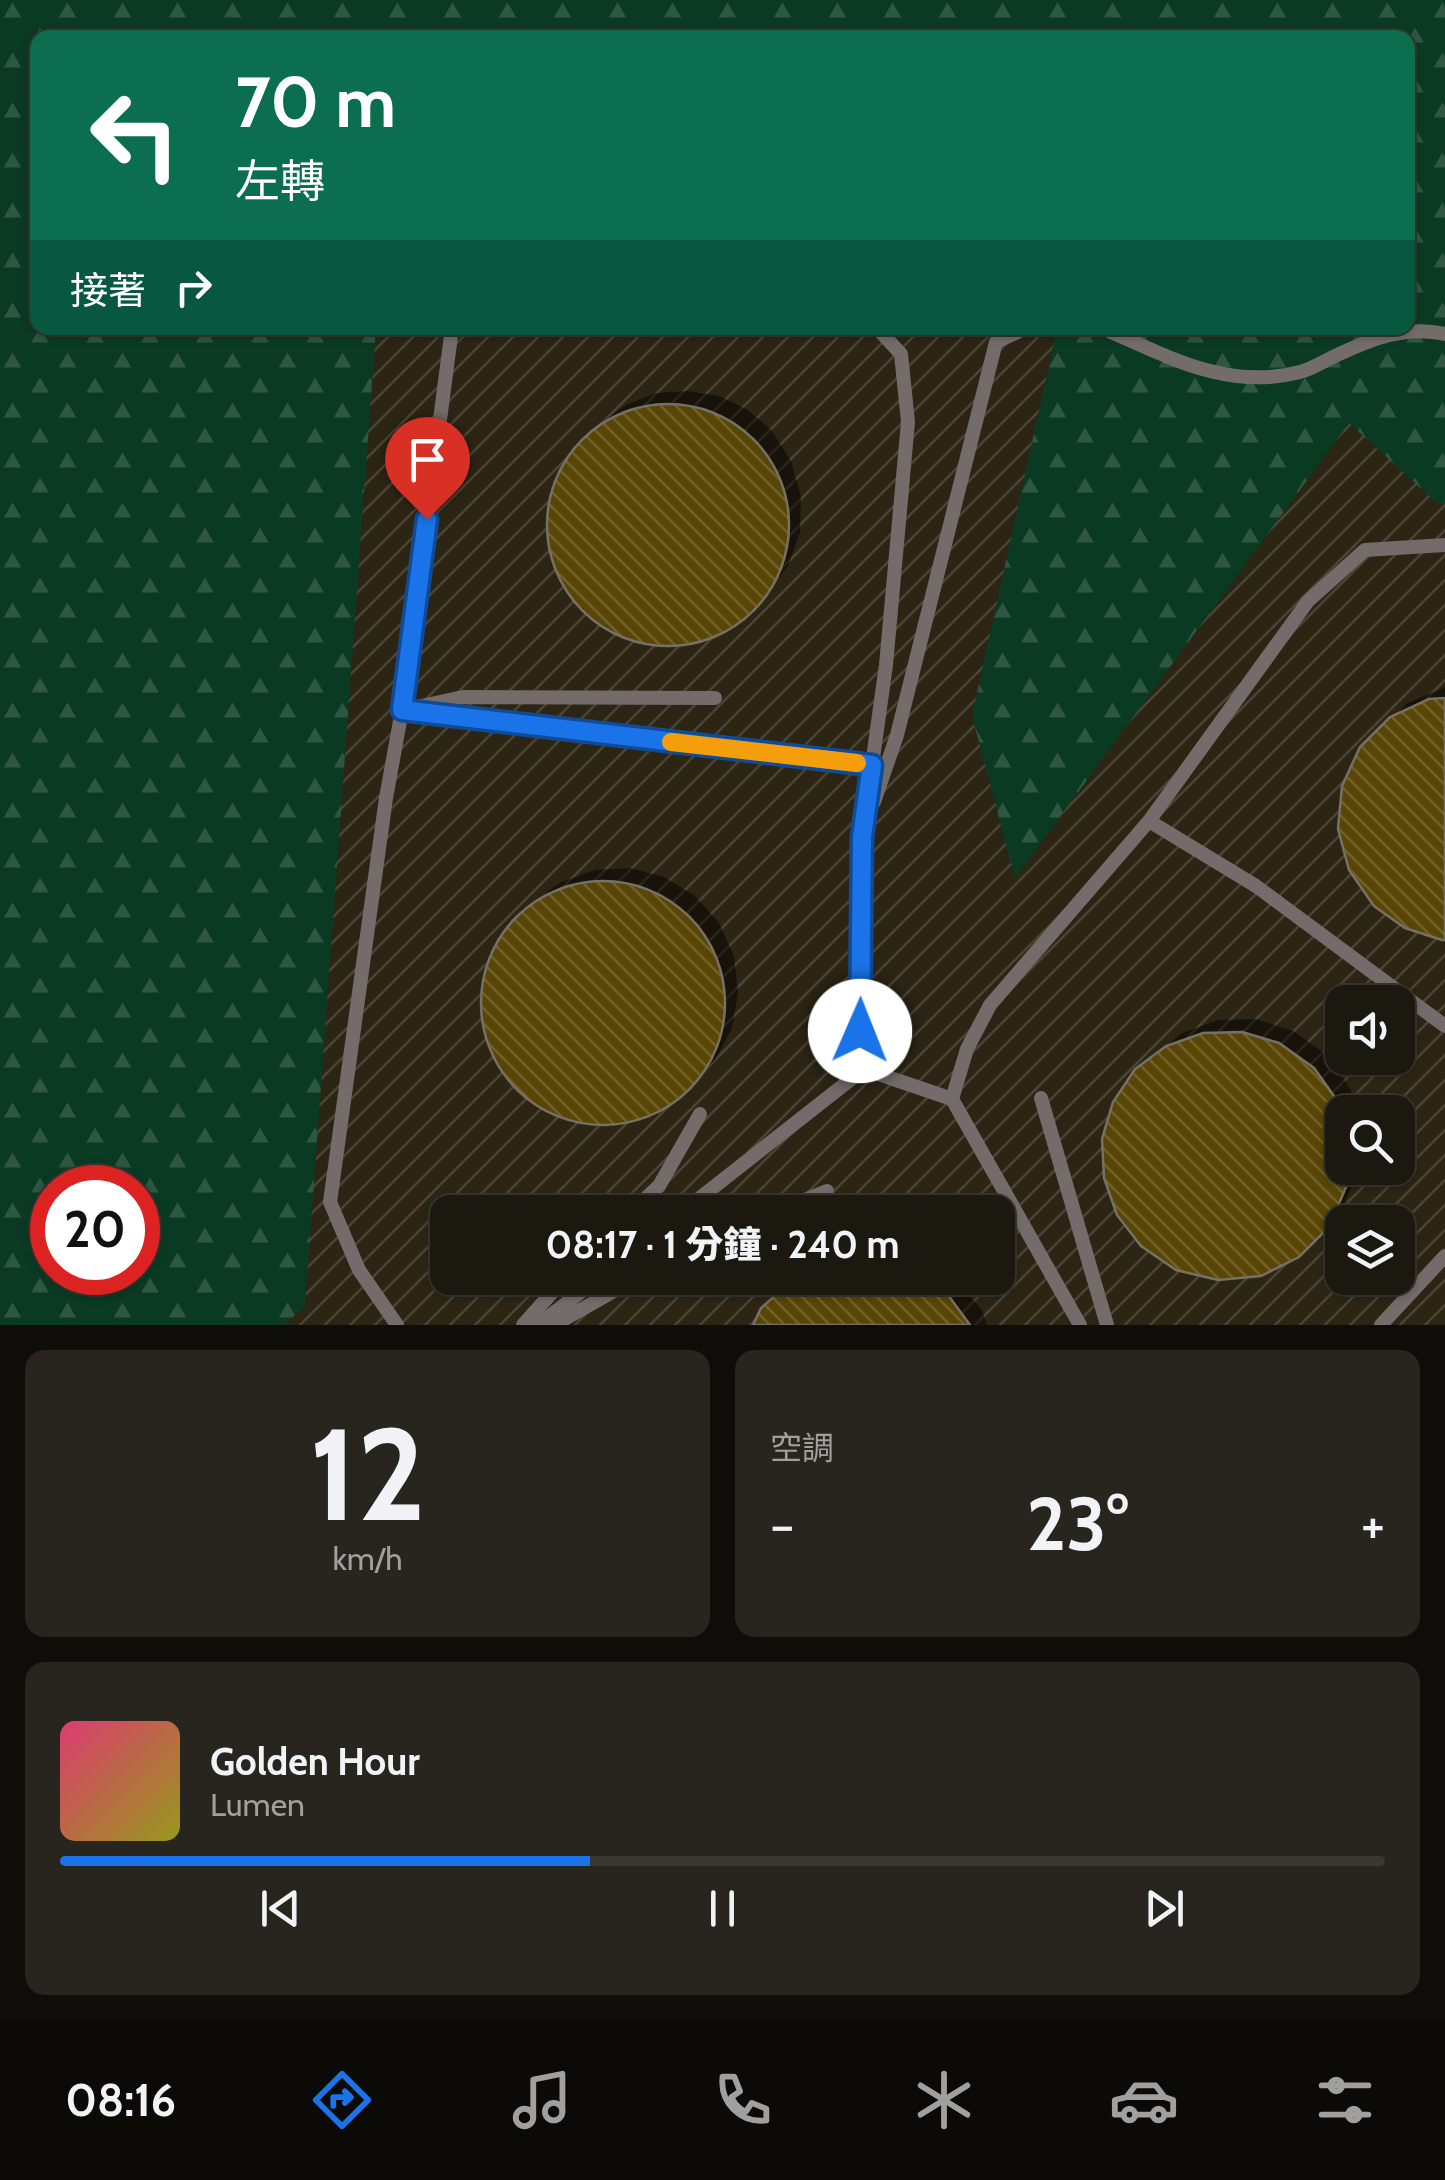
<!DOCTYPE html>
<html lang="zh-TW">
<meta charset="utf-8">
<style>
body{margin:0;font-family:Cabin,"Noto Sans TC",sans-serif;background:#28251e;color:#f1f3f6;height:100vh;display:flex;flex-direction:column;font-size:38px;white-space:nowrap}
*{box-sizing:border-box;margin:0}
p{font-size:32px;color:#a0a09f}
.icon{flex:none;width:55px;height:55px;fill:none;stroke:currentColor;stroke-width:2;stroke-linecap:round;stroke-linejoin:round}
.map{position:relative;height:1325px;overflow:hidden}
.panel{display:flex;flex-direction:column;gap:25px;padding:25px;background:#0f0d09;flex:1}
.panel>*{flex:none}
.hud{position:absolute;left:30px;top:30px;width:1385px;height:305px;border-radius:20px;box-shadow:0 2px 8px #0004,0 0 0 2px #393730;background:#0b6e4f;color:#fff;overflow:hidden}
.fabs{position:absolute;left:1325px;top:985px;display:grid;gap:20px}
.fabs a{display:grid;place-items:center;width:90px;height:90px;border-radius:20px;background:#1b1810;box-shadow:0 2px 8px #0004,0 0 0 2px #393730;font-size:50px}
.speed{position:absolute;left:30px;top:1165px;display:flex;gap:20px;font-size:50px;font-weight:700;text-align:center}
.speed>*{display:grid;place-content:center;width:130px;height:130px;border-radius:50%;background:#1b1810;box-shadow:0 2px 8px #0004,0 0 0 2px #393730;line-height:1}
.speed .limit{border:15px solid #d22;background:#fff;color:#111}
.pin{position:absolute;display:grid;place-items:center;width:85px;height:85px;color:#fff;margin:-102px -42px;border-radius:50% 50% 50% 0;rotate:-45deg;box-shadow:0 0 10px #0007}
.pin .icon{rotate:45deg}
.me{position:absolute;width:110px;margin:-55px;rotate:1deg;stroke-linejoin:round;filter:drop-shadow(0 0 8px #0008)}
.turn{display:flex;align-items:center;gap:35px;height:210px;padding:0 40px;font-size:45px}
.turn .icon{width:130px;height:130px;stroke-width:2.5}
.turn b{display:block;font-size:70px;line-height:85px}
.then{display:flex;align-items:center;height:95px;padding:0 40px;background:#0003;gap:20px;font-size:38px}
.big{font-size:75px;font-weight:800;line-height:1.1}
.panel .widget{flex:1;display:flex;flex-direction:column;justify-content:center;gap:15px;min-width:0;padding:0 35px;border-radius:20px;background:#28251e}
.panel .dial{align-items:center;gap:0}
.dial b{font-size:130px;line-height:1}
.song{display:flex;align-items:center;gap:30px}
.cover{width:120px;height:120px;border-radius:15px;background:linear-gradient(135deg,hsl(340 70% 55%),hsl(60 70% 35%))}
.played{height:10px;border-radius:5px;background:linear-gradient(90deg,#1a73e8 40%,#393730 40%)}
.keys{display:flex;justify-content:space-around;direction:ltr}
.heat{display:flex;justify-content:space-between;align-items:center;font-size:55px;direction:ltr}
.panel .tiles{flex:1;display:grid;gap:25px;grid-template-columns:1fr 1fr}
.widget:last-child{grid-column:span 2}
.trip{position:absolute;left:430px;top:1195px;width:585px;height:100px;border-radius:20px;background:#1b1810;box-shadow:0 2px 8px #0004,0 0 0 2px #393730;font-weight:800;line-height:100px;text-align:center}
.dock{display:flex;height:160px;justify-content:space-around;align-items:center;background:#0b0a06;color:#a0a09f}
.dock .icon{width:70px;height:70px}
.dock .on{color:#1a73e8}
.dock b{font-size:45px;color:#f1f3f6}
.map>svg:first-child{display:block}
</style>
<div class="map">
<svg width="1445" height="1325" viewBox="0 0 1445 1325">
<defs>
<pattern id="industrial-furrows" width="10" height="10" patternUnits="userSpaceOnUse" patternTransform="scale(2.5)"><rect width="10" height="10" fill="#2c2514"/><path d="M-1 1l2-2M0 10L10 0M9 11l2-2" fill="none" stroke="#4a4435"/></pattern>
<pattern id="forest-firs" width="22" height="20" patternUnits="userSpaceOnUse" patternTransform="scale(2.5)"><rect width="22" height="20" fill="#0b3a23"/><path d="M5 1l3.5 6h-7zM16 11l3.5 6h-7z" fill="#2e5642"/></pattern>
<pattern id="building-back-hatch" width="6" height="6" patternUnits="userSpaceOnUse" patternTransform="scale(2.5)"><rect width="6" height="6" fill="#594606"/><path d="M-1 5l2 2M0 0l6 6M5-1l2 2" fill="none" stroke="#706029"/></pattern>
</defs>
<rect width="100%" height="100%" fill="#242015"/>
<!-- industrial -->
<path fill="url(#industrial-furrows)" fill-rule="evenodd" d="M1445,0v1325h-1445l38,-997h1370v-290zM1342,1002h56v56h-56zM1342,1112h56v56h-56zM52,1188h86v84h-86zM448,1212h550v66h-550zM1342,1222h56v56h-56z"/>
<!-- forest -->
<path fill="url(#forest-firs)" fill-rule="evenodd" d="M0,0h1445v504l-9,-2 -87,-79 -334,455 -43,-162 85,-388h351v-290h-1370v290h338l-71,978 -21,19h-284zM52,1188h86v84h-86z"/>
<!-- shadow -->
<g fill="#0007">
<path d="M688,391l31,5 29,14 24,21 19,30 10,36 -1,35 -12,34 -36,44 -29,21 -35,12h-36l-34,-10 -30,-20 -23,-29 -12,-29 -4,-31 4,-32 13,-30 35,-39 25,-18 30,-12z"/>
<path d="M1445,687v251l-83,-189 44,-45z"/>
<path d="M630,868l34,9 31,19 24,27 15,33 4,36 -6,36 -17,32 -40,40 -32,17 -36,7 -35,-5 -33,-15 -28,-24 -19,-30 -8,-35 1,-35 12,-34 35,-43 29,-21 34,-12z"/>
<path d="M1256,1019l37,12 34,24 24,35 6,22h-15v56h17v4l-18,38 -44,45 -160,-184 45,-38 36,-13z"/>
<path d="M796,1278h158l28,32 5,15h-232l8,-15z"/>
</g>
<!-- building -->
<g fill="url(#building-back-hatch)" stroke="#767164" stroke-width="2.5">
<circle cx="668" cy="525" r="121"/>
<path d="M1445,698v242h-3l-37,-12 -31,-22 -25,-36 -11,-41 4,-43 18,-39 30,-30 39,-18z"/>
<circle cx="603" cy="1003" r="122"/>
<path d="M1242,1032l37,11 35,25 25,35 3,14v51h6l-2,19 -17,40 -30,30 -38,19 -43,4 -42,-10 -35,-24 -24,-31 -13,-37 -2,-39 11,-37 22,-33 31,-23 37,-13z"/>
<path d="M795,1278h127l26,17 22,30h-217l8,-17z"/>
</g>
<g fill="none" stroke-linecap="round" stroke-linejoin="round">
<!-- service -->
<g stroke="#736c6a" stroke-width="14">
<path d="M1102,328c65,28 125,63 198,44 12,-3 24,-11 35,-16 36,-17 70,-31 110,-22"/>
<path d="M417,707l46,-10 252,1"/>
<path d="M402,710l470,55"/>
<path d="M874,802l23,-67 99,-393 30,-14"/>
<path d="M1149,821l107,65 189,140"/>
<path d="M864,1069l88,30"/>
<path d="M1041,1098l66,227"/>
<path d="M631,1212l28,-26 41,-72"/>
<path d="M682,1212l182,-143 -4,-38 2,-194 24,-172 22,-243 -7,-68 -24,-26"/>
<path d="M775,1212l52,-21"/>
<path d="M397,1325l-38,-55 -29,-68 56,-404 16,-88 50,-382"/>
<path d="M523,1325l42,-47"/>
<path d="M538,1325l61,-47"/>
<path d="M554,1325l83,-47"/>
<path d="M1080,1325l-128,-226 15,-50 23,-44 159,-184 159,-220 57,-51 80,-5"/>
<path d="M1381,1325l64,-69"/>
</g>
</g>
<g fill="none" stroke-linecap="round" stroke-linejoin="round">
<!-- route casing -->
<g stroke="#114b97" stroke-width="25">
<path id="route" d="M427,519l-25,191 470,55 -10,72 -2,194"/>
</g>
<!-- route -->
<use href="#route" stroke="#1a73e8" stroke-width="18"/>
<!-- slow -->
<path stroke="#f59e0b" stroke-width="18" d="M671,742l186,21"/>
</g>
</svg>
<div class="fabs">
<a><svg class="icon" aria-label="sound" viewBox="0 0 24 24"><path d="M4 9h4l5-4v14l-5-4H4zM17 9q2 3 0 6"/></svg></a>
<a><svg class="icon" aria-label="search" viewBox="0 0 24 24"><circle cx="10" cy="10" r="6"/><path d="M15 15l6 6"/></svg></a>
<a><svg class="icon" aria-label="layers" viewBox="0 0 24 24"><path d="M12 4l9 5-9 5-9-5zM3 14l9 5 9-5"/></svg></a>
</div>
<div class="speed"><div class="limit">20</div></div>
<div class="pin" style="left:427px;top:519px;background:#d93025"><svg class="icon" aria-label="arrive" viewBox="0 0 24 24"><path d="M6 21V4h12l-3 4 3 4H6"/></svg></div>
<svg class="me" style="left:860px;top:1031px" viewBox="-20 -20 40 40"><circle r="19" fill="#fff"/><path d="M0-13L10 11 0 6-10 11z" fill="#1a73e8"/></svg>
<div class="trip">08:17 · 1 分鐘 · 240 m</div>
<div class="hud">
<div class="turn"><svg class="icon" aria-label="left" viewBox="0 0 24 24"><path d="M17 20v-9H6M10 6l-5 5 5 5"/></svg><div><b>70 m</b>左轉</div></div>
<div class="then">接著<svg class="icon" aria-label="right" viewBox="0 0 24 24"><path d="M7 20v-9h11M14 6l5 5-5 5"/></svg></div>
</div>
</div>
<section class="panel">
<div class="tiles">
<div class="widget dial"><b>12</b><p>km/h</p></div>
<div class="widget"><p>空調</p>
<div class="heat"><a>−</a><b class="big">23°</b><a>+</a></div>
</div>
<div class="widget">
<div class="song"><i class="cover"></i><div><b>Golden Hour</b><p>Lumen</p></div></div>
<div class="played"></div>
<div class="keys"><svg class="icon" aria-label="previous" viewBox="0 0 24 24"><path d="M18 5L8 12l10 7zM5 5v14"/></svg><svg class="icon" aria-label="pause" viewBox="0 0 24 24"><path d="M8 5v14M16 5v14"/></svg><svg class="icon" aria-label="next" viewBox="0 0 24 24"><path d="M6 5l10 7-10 7zM19 5v14"/></svg></div>
</div>
</div>
</section>
<nav class="dock">
<b>08:16</b>
<svg class="icon on" aria-label="directions" viewBox="0 0 24 24"><path d="M12 3l9 9-9 9-9-9zM9 14v-3h6M13 9l2 2-2 2"/></svg>
<svg class="icon" aria-label="music" viewBox="0 0 24 24"><path d="M9 18V5l10-2v13"/><circle cx="6" cy="18" r="3"/><circle cx="16" cy="16" r="3"/></svg>
<svg class="icon" aria-label="phone" viewBox="0 0 24 24"><path d="M5 4h4l2 5-3 2q2 4 5 5l2-3 5 2v4C11 20 4 13 5 4z"/></svg>
<svg class="icon" aria-label="climate" viewBox="0 0 24 24"><path d="M12 3v18M4 7l16 10M4 17L20 7"/></svg>
<svg class="icon" aria-label="car" viewBox="0 0 24 24"><path d="M5 17H2v-5l4-1 3-4h7l3 4 3 1v5h-3M9 17h6M6 11h13"/><circle cx="7" cy="17" r="2"/><circle cx="17" cy="17" r="2"/></svg>
<svg class="icon" aria-label="filters" viewBox="0 0 24 24"><path d="M4 7h16M4 17h16"/><circle cx="9" cy="7" r="2"/><circle cx="15" cy="17" r="2"/></svg>
</nav>
